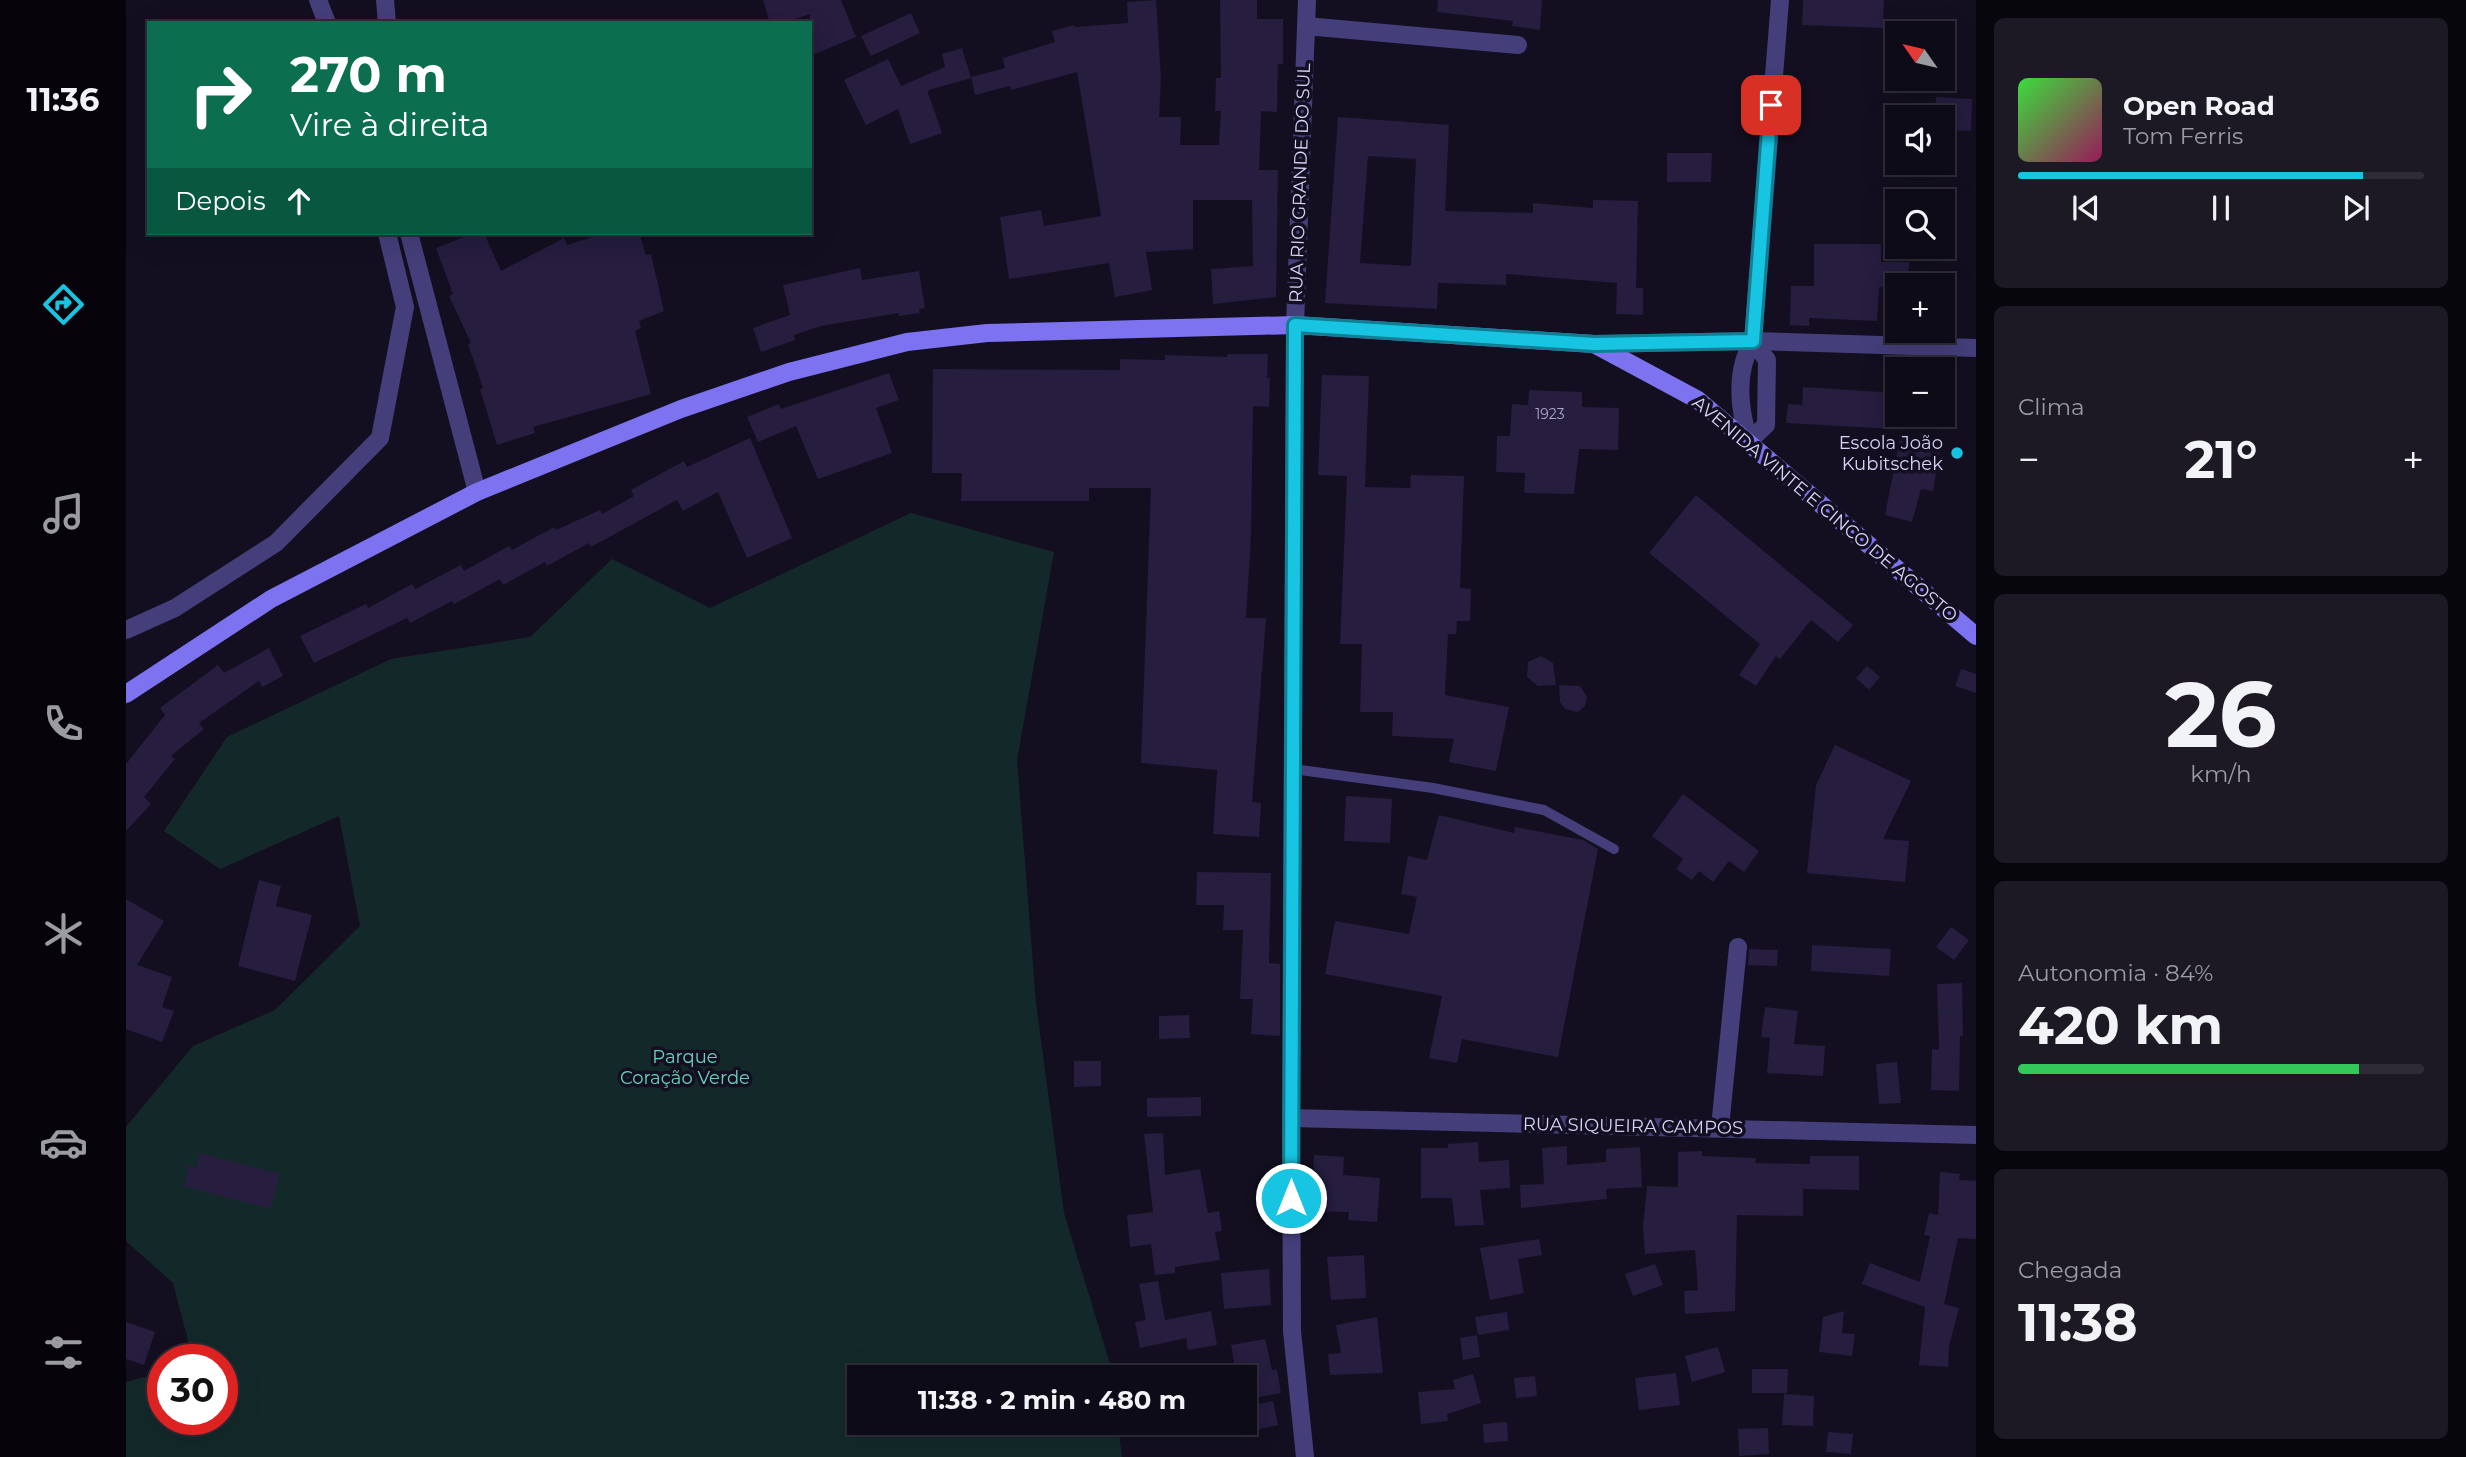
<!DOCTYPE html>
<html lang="pt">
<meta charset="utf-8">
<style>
body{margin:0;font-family:Montserrat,sans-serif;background:#1c1925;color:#f1f3f6;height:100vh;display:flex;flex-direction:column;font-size:26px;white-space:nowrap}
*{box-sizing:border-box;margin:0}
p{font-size:23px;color:#9b9ba2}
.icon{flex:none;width:38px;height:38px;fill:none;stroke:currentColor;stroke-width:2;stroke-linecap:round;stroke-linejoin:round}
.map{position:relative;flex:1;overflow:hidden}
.panel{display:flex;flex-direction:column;gap:18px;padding:18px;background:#08060d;width:490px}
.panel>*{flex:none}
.banner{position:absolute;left:21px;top:21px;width:665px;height:214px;border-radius:0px;box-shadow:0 7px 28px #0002,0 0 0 2px #2e2b37;background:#0b6e4f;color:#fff;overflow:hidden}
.needle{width:46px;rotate:304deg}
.tools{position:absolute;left:1759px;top:21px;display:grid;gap:14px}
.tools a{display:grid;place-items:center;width:70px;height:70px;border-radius:0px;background:#0e0b18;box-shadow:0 7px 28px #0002,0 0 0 2px #2e2b37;font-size:35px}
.speed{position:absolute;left:21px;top:1344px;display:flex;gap:14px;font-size:35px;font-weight:700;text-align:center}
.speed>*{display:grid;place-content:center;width:91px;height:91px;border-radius:50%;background:#0e0b18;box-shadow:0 7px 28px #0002,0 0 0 2px #2e2b37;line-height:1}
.speed .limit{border:10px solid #d22;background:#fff;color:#111}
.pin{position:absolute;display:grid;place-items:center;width:60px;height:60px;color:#fff;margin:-30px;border-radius:14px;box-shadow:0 4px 10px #0006}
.me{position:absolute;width:77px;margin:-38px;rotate:0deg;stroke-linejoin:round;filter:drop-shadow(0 0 5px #0008)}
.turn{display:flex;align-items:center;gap:24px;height:147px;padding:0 28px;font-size:32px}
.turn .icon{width:91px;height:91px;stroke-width:2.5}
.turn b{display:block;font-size:49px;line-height:60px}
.then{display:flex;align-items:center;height:66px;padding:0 28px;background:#0003;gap:14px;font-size:26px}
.big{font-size:52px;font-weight:700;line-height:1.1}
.panel .tile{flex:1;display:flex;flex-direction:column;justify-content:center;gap:10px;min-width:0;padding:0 24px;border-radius:10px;background:#1c1925}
.panel .dial{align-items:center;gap:0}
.dial b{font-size:91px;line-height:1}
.song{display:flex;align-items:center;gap:21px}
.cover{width:84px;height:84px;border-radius:10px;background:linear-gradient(135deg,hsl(120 70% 55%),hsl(330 70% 35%))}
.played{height:7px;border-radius:4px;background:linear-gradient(90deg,#17c4e2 85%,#2e2b37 85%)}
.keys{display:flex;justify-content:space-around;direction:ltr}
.heat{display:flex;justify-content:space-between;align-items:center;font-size:38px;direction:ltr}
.charge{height:10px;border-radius:5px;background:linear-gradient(90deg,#34c759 84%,#2e2b37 0)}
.trip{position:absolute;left:721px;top:1365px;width:410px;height:70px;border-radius:0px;background:#0e0b18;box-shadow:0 7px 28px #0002,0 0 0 2px #2e2b37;font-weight:700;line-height:70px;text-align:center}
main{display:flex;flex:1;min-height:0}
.tabs{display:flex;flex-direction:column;width:126px;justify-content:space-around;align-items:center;background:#06040a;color:#9b9ba2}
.tabs .icon{width:49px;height:49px}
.tabs .current{color:#17c4e2}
.tabs b{font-size:32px;color:#f1f3f6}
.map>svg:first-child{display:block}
</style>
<main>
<nav class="tabs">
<b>11:36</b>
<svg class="icon current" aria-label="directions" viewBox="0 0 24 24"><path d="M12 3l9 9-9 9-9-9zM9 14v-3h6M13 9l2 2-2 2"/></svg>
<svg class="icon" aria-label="music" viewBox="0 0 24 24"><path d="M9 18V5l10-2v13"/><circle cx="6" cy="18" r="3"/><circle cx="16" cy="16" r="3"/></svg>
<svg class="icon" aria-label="phone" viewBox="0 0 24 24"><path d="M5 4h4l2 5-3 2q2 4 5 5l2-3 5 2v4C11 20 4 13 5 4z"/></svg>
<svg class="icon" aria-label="climate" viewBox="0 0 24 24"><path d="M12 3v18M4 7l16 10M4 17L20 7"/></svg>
<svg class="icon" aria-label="car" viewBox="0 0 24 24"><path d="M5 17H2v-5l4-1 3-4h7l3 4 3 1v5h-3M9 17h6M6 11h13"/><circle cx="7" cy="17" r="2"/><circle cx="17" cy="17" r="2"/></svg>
<svg class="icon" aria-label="filters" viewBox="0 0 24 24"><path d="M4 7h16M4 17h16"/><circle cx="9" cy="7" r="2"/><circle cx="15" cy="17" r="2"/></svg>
</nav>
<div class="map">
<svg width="1850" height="1457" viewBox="0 0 1850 1457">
<rect width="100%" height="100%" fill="#130f20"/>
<!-- green -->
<path fill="#132929" d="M785,513l143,39 -37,208 19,243 28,210 50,164h-255v46h259l4,34h-996v-75l37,-10v47h59v-59h-29l-20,-77 -47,-42v-114l67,-81 82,-36 85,-84 -21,-110 -119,53 -56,-38 63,-94 164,-78 139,-22 82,-78 98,49z"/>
<!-- building -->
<g fill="#261d3f" fill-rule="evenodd">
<path d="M637,0h78l15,37 -46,19v-42l-27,9h-13z"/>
<path d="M1030,0l5,78 -2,39h22l-1,28h39l2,-34h-6l1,-33h5l-1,-78h37v19h26v45h-5l-1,48 -16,-1 -2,59h19l-2,127 -63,7 -2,-35 42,-3 -1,-66h-59v49l-47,3 6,38 -37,7 -6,-34 -100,16 -9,-62 41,-7 3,16 57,-10 -24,-144 -66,18 -1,-4 -35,9 -4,-18 34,-9 -2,-10 52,-16 -3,-11 22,-6 1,2 53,-4 -1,-21z"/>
<path d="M1312,0h104l-2,30 -28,-4 1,-5 -76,-9z"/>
<path d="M1677,0h81l-1,28 -81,-3z"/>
<path d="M785,13l9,20 -49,23 -10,-20z"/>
<path d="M836,48l9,30 -42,12 -1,3 14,40 -32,11 -12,-35 -32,16 -22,-45 44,-21 13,27 44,-19 -3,-13z"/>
<path d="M1810,97l36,2 -1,32 -29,-1v-13h-7z"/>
<path d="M1212,117l111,8 -4,86 88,2v-10l60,5v-8l45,1 -2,87h7v27l-27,-1 1,-31 -111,-9v11l-68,-2 -1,26 -112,-6zM1242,156l48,3 -5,107 -51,-3z"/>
<path d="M1541,153h45l-1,29h-44z"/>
<path d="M348,233h10l17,38 63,-33 3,7 39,-12h33l7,22 5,-1 13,57 -25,10 2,7 -6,3 16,63 -118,33 2,6 -38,12 -17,-56 3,-1 -15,-44 3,-1 -22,-47 4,-2 -17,-46z"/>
<path d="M1688,244h67v18h28l-1,23 -29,2 -2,34 -68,-3v8l-19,-1 1,-39h23z"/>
<path d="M734,268l2,12 57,-9 6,37 -6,1 1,4 -21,3v-3l-78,13 -27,9 1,5 -34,12 -8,-24 37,-13 -7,-30z"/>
<path d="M1102,354h40l-1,24h3l-1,29 -16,-1 -2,129 -5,83h20l-14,184 9,1 -2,34 -46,-3 4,-64 -76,-7 10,-275h-62v13h-128l1,-28h-30l1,-104 187,1v-11l45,1v-5l62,2z"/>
<path d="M763,373l10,27 -23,8 16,45 -74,26 -22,-53 -38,16 -11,-25 32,-13 2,5z"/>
<path d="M1196,375l47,1 -4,111 45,1 1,-13 53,1 -4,112 11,1 -1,32h-13l-1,13h-8l-3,61 64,12 -13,64 -47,-9 5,-23 -62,-3 1,-24h-33l2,-68h-22l7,-168 -29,-1z"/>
<path d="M1677,387l93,6 -3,36 -107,-6 2,-19 14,1z"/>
<path d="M1403,390l53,2v15l37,1 -1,42 -39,-1 -5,45 -50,-1 1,-20 -29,-1 1,-36h13l2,-32 16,1z"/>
<path d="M624,438l42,100 -45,20 -29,-66 -35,19 -6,-11 -86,47 -2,-4 -42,23 -2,-4 -42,23 -3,-6 -46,25 -2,-3 -42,22 -3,-5 -93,45 -14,-27 66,-32 2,4 44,-24 3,5 46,-24 3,6 45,-25 3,4 42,-23 2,3 44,-20 2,4 32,-18 -3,-6 53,-29 3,6z"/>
<path d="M1774,438l41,6 -8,47 -12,-2 -9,33 -27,-7z"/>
<path d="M1570,495l157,130 -15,17 -27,-22 -31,39 -4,-3 -20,30 -17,-11 21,-31 -111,-91z"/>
<path d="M143,648l14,28 -21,11 -3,-6 -60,42 5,6 -33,27 4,3 -31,38 7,7 -25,27v-67l39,-49 -5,-7 58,-43 6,8z"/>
<path d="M1415,656l12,7 3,22 -18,1 -11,-9 1,-15z"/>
<path d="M1741,666l13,11 -11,13 -13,-12z"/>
<path d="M1835,669l15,5v19l-21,-7z"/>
<path d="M1433,685l21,1 7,11 -2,9 -7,6 -13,-3 -5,-7z"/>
<path d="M1709,745l76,36 -28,58 26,2 -4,41 -98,-9 9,-88z"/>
<path d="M1557,794l76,57 -15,21 -15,-11 -16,21 -14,-11 -7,9 -16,-11 7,-10 -31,-23z"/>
<path d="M1220,796l46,3 -2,44 -46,-2z"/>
<path d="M1313,815l75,18 1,-6 68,13 15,9 -40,208 -96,-18 -5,24 -28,-5 13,-62 -117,-22 10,-53 74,13 8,-37 -16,-3 7,-38 19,4z"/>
<path d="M1071,872l74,1 -2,90 11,1v72l-29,-2 2,-35h-13l3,-69h-20l1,-25h-28z"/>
<path d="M133,880l22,6 -5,20 36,9 -17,66 -57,-15z"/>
<path d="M0,899l38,22 -27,44 35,12 -10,30 12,4 -12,31 -36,-13z"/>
<path d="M1825,927l18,13 -15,20 -18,-13z"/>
<path d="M1686,945l79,4 -2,27 -78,-5z"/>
<path d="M1623,949l29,1 -1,16 -29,-1z"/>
<path d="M1836,983l1,53h-3l-1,55 -28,-1 1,-41 7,1 -2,-66z"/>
<path d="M1639,1007l33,4 -4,33 31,2 -2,30 -56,-3 3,-35 -9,-1z"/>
<path d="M1063,1015l1,23 -31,1v-23z"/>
<path d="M948,1061h27v25l-27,1z"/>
<path d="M1771,1062l4,41 -22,1 -3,-40z"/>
<path d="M1075,1097v19l-54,1v-19z"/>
<path d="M1037,1133l2,42 35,-6 8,44 11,-2 3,20 -7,1 5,28 -45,7v6l-20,2 -4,-31 -21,3 -3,-32 26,-3 -9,-78z"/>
<path d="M1352,1142l1,20 30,-2 1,28 -30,2 4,35 -29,1 -3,-28h-31v-50h27v-4z"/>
<path d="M1441,1146v19l39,-3v-13l34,-2 2,40 -36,2 1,10 -86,9 -1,-23 24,-1 -2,-36z"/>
<path d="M1576,1151v5l54,2 -1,5 55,1v-8h49v34l-56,-1v27l-66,-1 -2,96 -50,3 -1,-23 14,-1 -3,-40 -50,4 -2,-28 4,-40 31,1v-35z"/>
<path d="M74,1153l80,21 -10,35 -86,-23 5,-20 7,2z"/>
<path d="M1188,1155l30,2 -1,18 37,3 -3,44 -29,-2 1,-8 -38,-1z"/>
<path d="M1814,1172l20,2 -1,6 17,1v58l-18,-1 -14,66 15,4 -10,38 -1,21 -29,-2 6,-58 -63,-23 8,-21 50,19 10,-46 -6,-1 5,-22 9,2z"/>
<path d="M1413,1239l3,16 -24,4 6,34 -34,7 -10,-52z"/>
<path d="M1238,1255l2,43 -35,2 -4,-43z"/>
<path d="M1529,1264l8,21 -30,11 -8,-22z"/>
<path d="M1143,1269l2,36 -47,4 -3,-36z"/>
<path d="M1032,1281l7,39 46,-9 6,34 -29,5 -2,-12 -46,10 -5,-26 11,-2 -7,-36z"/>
<path d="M1718,1311l-2,22 13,1 -3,22 -33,-4 4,-35z"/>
<path d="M1381,1312l2,18 -31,5 -3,-18z"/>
<path d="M1251,1317l6,56 -53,2 -2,-21 13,-1 -5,-28z"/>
<path d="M0,1322l29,10 -11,33 -18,-6z"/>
<path d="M1351,1335l3,22 -17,3 -3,-22z"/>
<path d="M1139,1339l7,31 5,-1 4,24 -22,4 -5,-27 -18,3 -5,-28z"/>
<path d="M1592,1347l7,25 -33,10 -7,-26z"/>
<path d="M1626,1369h36l-1,24h-35z"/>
<path d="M1550,1373l4,32 -41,5 -4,-32z"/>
<path d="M1347,1374l8,29 -34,11 1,7 -27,3 -3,-32 37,-3 -2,-9z"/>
<path d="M1409,1376l2,20 -21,2 -2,-20z"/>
<path d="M1658,1394l30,2 -1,30 -31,-1z"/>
<path d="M1147,1401l5,24 -34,7v-25z"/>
<path d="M1381,1422l1,19 -24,2 -1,-19z"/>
<path d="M1642,1428l1,26 -30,2 -1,-27z"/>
<path d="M1702,1432l25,2 -2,20 -25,-2z"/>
</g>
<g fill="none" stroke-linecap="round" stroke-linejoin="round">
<!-- service -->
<path stroke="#443f7a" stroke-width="10" d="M1167,769l140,19 111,22 70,39"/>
<!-- minor -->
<g stroke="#443f7a" stroke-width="18">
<path d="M192,0l9,23"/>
<path d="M1180,26l212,19"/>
<path d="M1627,341l14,19 -1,65 -17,16c-10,-32 -14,-70 4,-100l27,-341"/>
<path d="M1468,344l159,-3 223,7"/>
<path d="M0,630l49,-22 101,-65 104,-105 25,-131 -18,-74"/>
<path d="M1165,1118l685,17"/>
<path d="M1594,1127l18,-180"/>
<path d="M1179,1457l-13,-126 -1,-213 4,-793 12,-325"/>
</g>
<!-- tertiary -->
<g stroke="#443f7a" stroke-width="18">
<path d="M259,0l2,23"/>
<path d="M283,233l68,259"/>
</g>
<!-- secondary -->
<path stroke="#7d73f1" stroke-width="18" d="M0,694l145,-95 206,-107 204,-83 108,-37 118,-30 80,-9 308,-8 299,19 104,56 278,236"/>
</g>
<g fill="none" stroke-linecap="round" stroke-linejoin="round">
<!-- route casing -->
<g stroke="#0f7f93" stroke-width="18">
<path id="route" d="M1165,1198l4,-873 299,19 159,-3 18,-236"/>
</g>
<!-- route -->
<use href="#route" stroke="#17c4e2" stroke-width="12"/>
</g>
<!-- markers -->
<circle fill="#17c4e2" stroke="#130f20" stroke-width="2.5" cx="1831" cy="453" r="7"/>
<g text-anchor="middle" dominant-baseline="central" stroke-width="7" stroke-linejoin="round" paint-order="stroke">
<!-- number labels -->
<g font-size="14" fill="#aca6cb">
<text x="1424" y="414">1923</text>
</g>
<!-- street labels -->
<g font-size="18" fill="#d9d3fa" stroke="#130f20">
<text transform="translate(1174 183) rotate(-88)">RUA RIO GRANDE DO SUL</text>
<text transform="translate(1699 509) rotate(40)">AVENIDA VINTE E CINCO DE AGOSTO</text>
<text transform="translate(1507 1126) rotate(1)">RUA SIQUEIRA CAMPOS</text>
</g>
<!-- poi labels -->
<g font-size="18" fill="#d9d3fa" stroke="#130f20" text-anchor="end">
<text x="1817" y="443">Escola João<tspan x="1817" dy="21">Kubitschek</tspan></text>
</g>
<!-- park labels -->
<g font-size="18" fill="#66d3bd" stroke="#130f20">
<text x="559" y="1057">Parque<tspan x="559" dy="21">Coração Verde</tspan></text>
</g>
</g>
</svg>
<div class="tools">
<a><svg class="needle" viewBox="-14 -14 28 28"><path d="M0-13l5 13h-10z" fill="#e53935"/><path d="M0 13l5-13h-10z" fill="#9b9ba2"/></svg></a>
<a><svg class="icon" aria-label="sound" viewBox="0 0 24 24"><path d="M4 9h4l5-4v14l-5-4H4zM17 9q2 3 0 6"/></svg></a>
<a><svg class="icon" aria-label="search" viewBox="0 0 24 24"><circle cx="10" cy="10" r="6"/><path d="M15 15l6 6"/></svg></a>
<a>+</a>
<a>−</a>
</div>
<div class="speed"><div class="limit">30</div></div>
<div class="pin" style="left:1645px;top:105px;background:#d93025"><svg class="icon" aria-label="arrive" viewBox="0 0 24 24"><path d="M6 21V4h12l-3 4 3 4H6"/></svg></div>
<svg class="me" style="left:1165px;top:1198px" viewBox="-20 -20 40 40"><circle r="17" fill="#17c4e2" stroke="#fff" stroke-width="3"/><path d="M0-11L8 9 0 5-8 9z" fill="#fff"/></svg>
<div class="trip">11:38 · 2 min · 480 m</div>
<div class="banner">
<div class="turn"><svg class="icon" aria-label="right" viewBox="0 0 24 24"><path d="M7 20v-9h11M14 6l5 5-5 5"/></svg><div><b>270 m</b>Vire à direita</div></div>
<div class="then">Depois<svg class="icon" aria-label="ahead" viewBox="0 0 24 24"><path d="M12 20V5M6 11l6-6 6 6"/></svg></div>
</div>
</div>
<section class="panel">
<div class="tile">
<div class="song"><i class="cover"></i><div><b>Open Road</b><p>Tom Ferris</p></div></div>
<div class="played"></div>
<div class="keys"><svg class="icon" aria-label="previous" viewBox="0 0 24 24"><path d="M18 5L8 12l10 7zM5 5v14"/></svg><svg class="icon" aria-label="pause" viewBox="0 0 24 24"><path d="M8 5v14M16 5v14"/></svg><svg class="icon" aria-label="next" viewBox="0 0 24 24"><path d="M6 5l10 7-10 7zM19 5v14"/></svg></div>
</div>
<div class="tile"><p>Clima</p>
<div class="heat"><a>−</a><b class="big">21°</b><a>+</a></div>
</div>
<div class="tile dial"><b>26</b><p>km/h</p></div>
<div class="tile"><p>Autonomia · 84%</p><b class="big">420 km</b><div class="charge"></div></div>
<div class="tile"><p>Chegada</p><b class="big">11:38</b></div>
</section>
</main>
